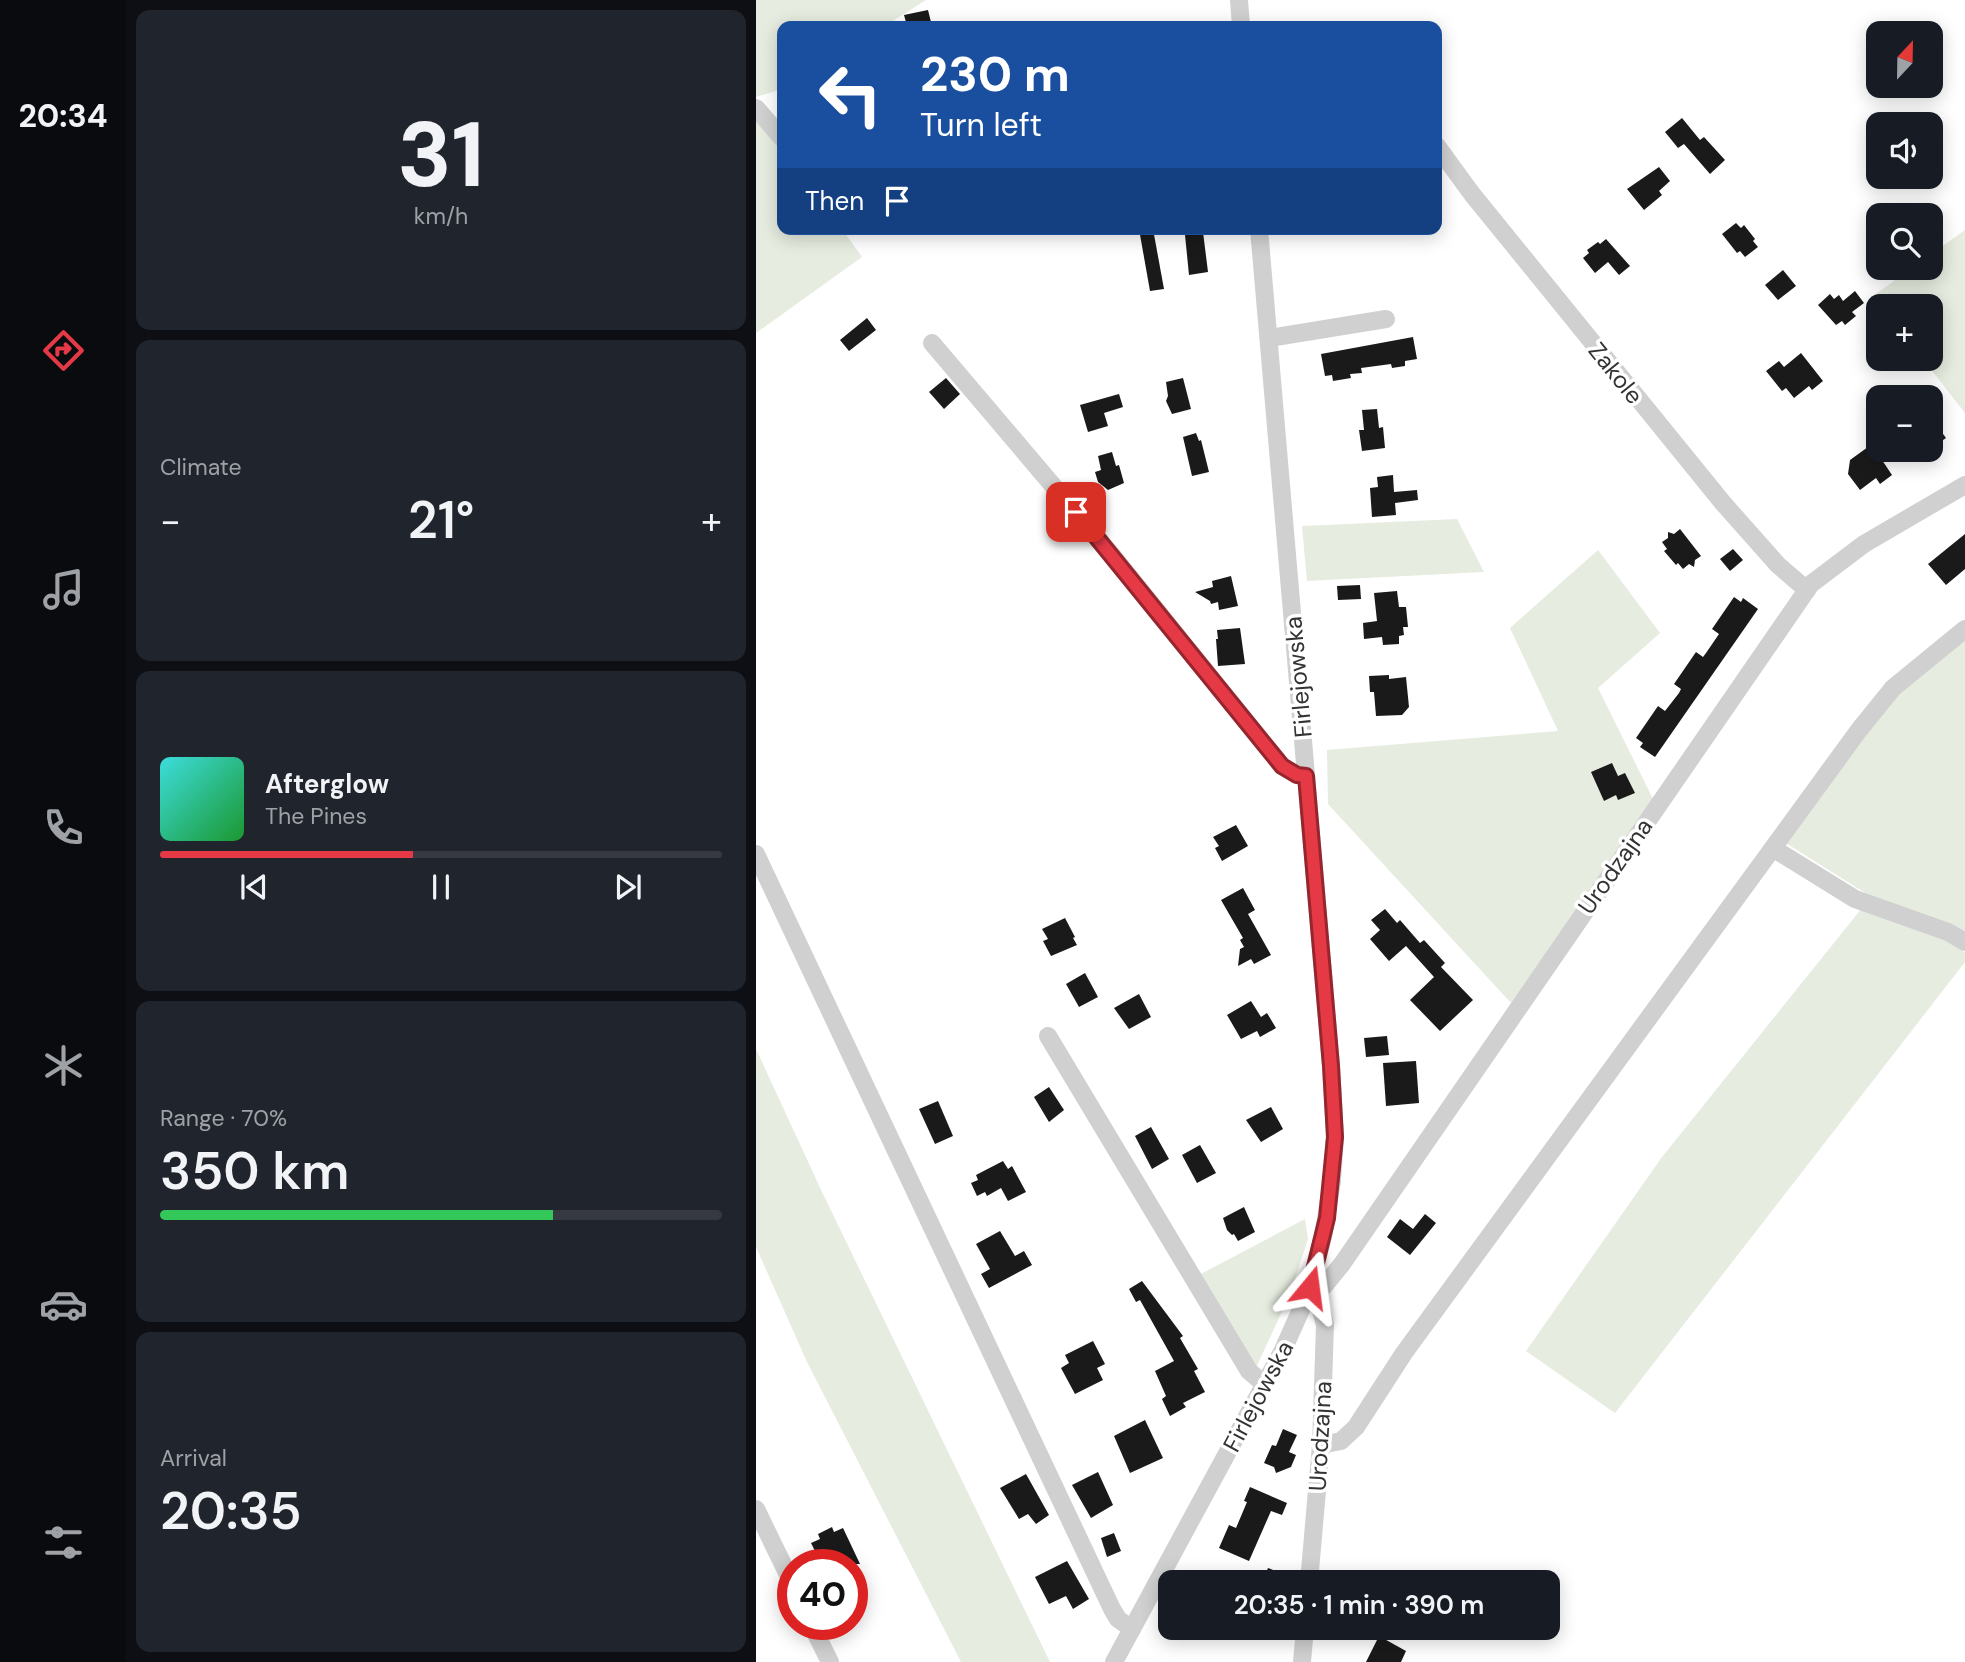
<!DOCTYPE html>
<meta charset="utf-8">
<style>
body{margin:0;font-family:"DM Sans",sans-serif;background:#20242c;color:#f1f3f6;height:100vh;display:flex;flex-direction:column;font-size:26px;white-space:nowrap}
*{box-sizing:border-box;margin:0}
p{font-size:23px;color:#9ea1a6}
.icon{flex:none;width:38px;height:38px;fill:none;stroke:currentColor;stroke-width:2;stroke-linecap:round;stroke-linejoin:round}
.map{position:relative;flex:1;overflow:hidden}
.details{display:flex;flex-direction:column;gap:10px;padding:10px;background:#0d0f14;width:630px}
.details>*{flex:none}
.banner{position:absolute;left:21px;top:21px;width:665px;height:214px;border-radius:14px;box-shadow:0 4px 18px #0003;background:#1a4fa0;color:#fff;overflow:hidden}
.needle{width:46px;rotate:22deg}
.controls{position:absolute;left:1110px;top:21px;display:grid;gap:14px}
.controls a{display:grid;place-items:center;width:77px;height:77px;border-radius:14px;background:#171b24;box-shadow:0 4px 18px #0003;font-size:35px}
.speed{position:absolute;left:21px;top:1549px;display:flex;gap:14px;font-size:35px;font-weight:700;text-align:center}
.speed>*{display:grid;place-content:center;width:91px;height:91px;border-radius:50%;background:#171b24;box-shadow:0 4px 18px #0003;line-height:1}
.speed .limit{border:10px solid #d22;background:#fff;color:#111}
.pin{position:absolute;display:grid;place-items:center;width:60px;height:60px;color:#fff;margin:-30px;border-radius:14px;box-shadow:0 4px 10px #0006}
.me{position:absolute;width:77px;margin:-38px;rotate:16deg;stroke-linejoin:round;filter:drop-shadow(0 0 5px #0008)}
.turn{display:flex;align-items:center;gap:24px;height:147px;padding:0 28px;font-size:32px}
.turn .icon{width:91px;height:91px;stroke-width:2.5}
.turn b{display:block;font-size:49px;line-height:60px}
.then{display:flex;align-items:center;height:66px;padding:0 28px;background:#0003;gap:14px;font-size:26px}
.big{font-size:52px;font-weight:600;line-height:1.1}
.details .widget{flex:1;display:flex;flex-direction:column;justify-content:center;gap:10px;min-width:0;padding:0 24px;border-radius:14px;background:#20242c}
.details .dial{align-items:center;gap:0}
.dial b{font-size:91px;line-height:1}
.song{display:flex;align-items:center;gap:21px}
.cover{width:84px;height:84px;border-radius:10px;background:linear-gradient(135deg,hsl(180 70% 55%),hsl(130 70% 35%))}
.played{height:7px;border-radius:4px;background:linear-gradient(90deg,#e63946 45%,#363941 45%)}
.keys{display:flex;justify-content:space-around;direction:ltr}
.heat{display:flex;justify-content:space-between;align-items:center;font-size:38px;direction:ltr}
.charge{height:10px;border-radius:5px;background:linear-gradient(90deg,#34c759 70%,#363941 0)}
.trip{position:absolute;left:402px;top:1570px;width:402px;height:70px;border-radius:14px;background:#171b24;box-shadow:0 4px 18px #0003;font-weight:600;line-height:70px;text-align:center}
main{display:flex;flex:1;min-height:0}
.tabs{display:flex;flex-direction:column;width:126px;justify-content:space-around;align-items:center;background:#090b0e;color:#9ea1a6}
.tabs .icon{width:49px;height:49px}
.tabs .current{color:#e63946}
.tabs b{font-size:32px;color:#f1f3f6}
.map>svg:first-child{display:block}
</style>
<main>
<nav class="tabs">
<b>20:34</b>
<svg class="icon current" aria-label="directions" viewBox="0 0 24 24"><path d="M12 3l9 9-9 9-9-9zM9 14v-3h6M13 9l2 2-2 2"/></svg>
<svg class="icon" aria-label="music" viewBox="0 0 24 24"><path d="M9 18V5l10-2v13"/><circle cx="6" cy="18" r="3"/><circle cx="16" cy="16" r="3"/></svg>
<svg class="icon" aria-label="phone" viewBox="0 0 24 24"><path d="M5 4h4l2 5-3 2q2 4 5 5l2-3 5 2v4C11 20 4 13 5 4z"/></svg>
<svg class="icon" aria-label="climate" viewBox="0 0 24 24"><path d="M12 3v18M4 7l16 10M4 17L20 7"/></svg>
<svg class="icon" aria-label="car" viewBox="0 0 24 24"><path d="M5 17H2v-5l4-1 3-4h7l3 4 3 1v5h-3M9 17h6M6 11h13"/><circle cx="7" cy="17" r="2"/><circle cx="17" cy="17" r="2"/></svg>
<svg class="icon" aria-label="filters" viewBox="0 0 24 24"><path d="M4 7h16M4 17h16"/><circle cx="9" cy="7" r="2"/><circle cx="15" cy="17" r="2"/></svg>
</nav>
<section class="details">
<div class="widget dial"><b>31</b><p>km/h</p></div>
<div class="widget"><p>Climate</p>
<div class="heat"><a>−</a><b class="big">21°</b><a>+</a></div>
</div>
<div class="widget">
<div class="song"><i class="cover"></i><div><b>Afterglow</b><p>The Pines</p></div></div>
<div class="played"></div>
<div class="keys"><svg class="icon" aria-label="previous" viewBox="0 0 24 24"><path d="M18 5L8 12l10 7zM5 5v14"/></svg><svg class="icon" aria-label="pause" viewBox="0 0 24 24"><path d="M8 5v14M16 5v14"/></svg><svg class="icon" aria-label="next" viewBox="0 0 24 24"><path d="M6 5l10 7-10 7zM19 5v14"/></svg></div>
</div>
<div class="widget"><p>Range · 70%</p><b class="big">350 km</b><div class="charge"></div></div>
<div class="widget"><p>Arrival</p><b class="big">20:35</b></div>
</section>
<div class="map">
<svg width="1209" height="1662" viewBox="0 0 1209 1662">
<rect width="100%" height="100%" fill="#fff"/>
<!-- green -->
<g fill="#e6ecdf">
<path d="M0,0h170l-41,26h-103v63l-26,8z"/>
<path d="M0,106l26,38v85h60l20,28 -106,76z"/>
<path d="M1209,230v183l-42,-54h7v-53h-49l-8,-10 39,-28h18v-13z"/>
<path d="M701,519l27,53 -177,9 -5,-55z"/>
<path d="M842,550l62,83 -62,55 58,117 -145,198 -183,-199 -1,-54 231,-19 -48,-103z"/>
<path d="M1209,632v302l-95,-38 -89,-56 78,-110z"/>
<path d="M1106,908l87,32 16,13v9l-350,451 -89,-62 136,-194z"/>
<path d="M0,1049l66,143 228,470h-89l-154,-300 -51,-115z"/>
<path d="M549,1219l3,20 -18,55 -35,76 -58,-94z"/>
</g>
<!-- building -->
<g fill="#1a1a1a">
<path d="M172,10l3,12 -24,4 -3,-11z"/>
<path d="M926,118l18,22 4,-3 21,23 -15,14 -26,-30 -6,4 -13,-16z"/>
<path d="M903,167l11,14 -11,10 3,4 -18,15 -17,-21z"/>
<path d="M980,223l5,5 3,-3 11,14 -2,2 5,6 -13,10 -5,-6 -3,2 -15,-19z"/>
<path d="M383,229h14l11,60 -14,2z"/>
<path d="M447,232l5,40 -19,3 -4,-40z"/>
<path d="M850,239l24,27 -11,9 -11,-13 -13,11 -12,-15 6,-5 -2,-3 11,-8 2,2z"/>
<path d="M1027,270l13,16 -18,14 -13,-15z"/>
<path d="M1099,291l9,12 -12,9 4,4 -11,9 -3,-4 -6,4 -18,-20 12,-11 4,5 5,-4 4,6z"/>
<path d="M111,318l9,12 -27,21 -9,-11z"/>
<path d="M657,337l4,22 -12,2v5l-13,2 -1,-4 -30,4 1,5 -12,1 1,4 -18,3 -1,-6 -7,1 -4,-22z"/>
<path d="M1045,353l22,28 -11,9 -3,-4 -15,12 -8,-10 -4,3 -16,-20 13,-10 5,6z"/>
<path d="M190,378l14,16 -16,15 -15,-17z"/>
<path d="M427,378l8,31 -19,5 -6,-13 2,-5 -2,-14z"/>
<path d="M363,394l4,13 -19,6 4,13 -20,6 -8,-27z"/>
<path d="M621,409l2,19 4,-1 2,21 -23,3 -3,-21h5l-2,-20z"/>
<path d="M1174,416l16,22 -16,11z"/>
<path d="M440,433l3,8 2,-1 8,32 -17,4 -9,-39z"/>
<path d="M1112,447l9,13 3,-3 12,18 -12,9 -4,-6 -16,12 -12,-16 2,-14z"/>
<path d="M356,452l4,14 3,-1 5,18 -16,7 -10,-8 -3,-10 6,-2 -3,-14z"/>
<path d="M637,475l1,17 23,-2 1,10 -23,3 1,12 -24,2 -2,-29 8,-1 -1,-10z"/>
<path d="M924,529l21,27 -6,4 -1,7 -5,-3 -6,5 -5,-6 -2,2 -12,-14 3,-2 -5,-7 6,-4v-6l6,2z"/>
<path d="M1209,534v35l-19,16 -18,-21z"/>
<path d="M977,549l10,11 -13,11 -10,-12z"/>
<path d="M475,576l7,30 -19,4 -1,-8 -7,2 -1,-3 -15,-9 18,-5 -1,-6z"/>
<path d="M604,585l1,14 -23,1 -1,-14z"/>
<path d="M641,591l2,16h7l2,20h-5l1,8 -5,1v8l-16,1 -1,-8 -18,2 -1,-16 14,-2 -3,-28z"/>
<path d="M978,597l7,5 2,-4 15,11 -103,148 -15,-10 3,-4 -7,-5 22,-32 7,5 14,-18 2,-4 -7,-5 22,-32 7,5 3,-4 13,-19 -7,-5z"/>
<path d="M484,628l5,36 -27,2 -2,-27h2l-1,-9z"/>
<path d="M633,675v4l17,-2 3,30 -7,8 -26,1 -2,-24h-4l-1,-16z"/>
<path d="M856,763l6,13 7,-3 10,20 -17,7 -2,-5 -12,6 -13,-29z"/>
<path d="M480,825l12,21 -26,15 -7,-13 4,-2 -6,-9z"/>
<path d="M487,888l12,22 -7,4 23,41 -17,9 -3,-5 -13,7 2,-17 4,-2 -4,-7 3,-2 -22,-38z"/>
<path d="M629,909l12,14 3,-3 20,23 4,-3 21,23 -4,4 32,33 -33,31 -30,-31 24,-23 -28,-31 -17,15 -19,-22 10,-9 -9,-10z"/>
<path d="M309,918l10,19 -2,1 4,7 -26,11 -8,-15 5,-2 -6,-10z"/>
<path d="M329,973l13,24 -19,10 -13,-23z"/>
<path d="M383,994l12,23 -22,12 -15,-21z"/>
<path d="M495,1001l10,16 6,-4 9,15 -16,9 -3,-6 -16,8 -14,-24z"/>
<path d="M631,1036l2,19 -23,2 -2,-19z"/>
<path d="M660,1061l3,42 -33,3 -3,-43z"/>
<path d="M293,1087l15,23 -15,12 -15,-25z"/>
<path d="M182,1101l15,35 -18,8 -16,-35z"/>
<path d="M515,1107l12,22 -22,13 -15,-22z"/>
<path d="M395,1127l18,32 -17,10 -17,-33z"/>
<path d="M444,1145l16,28 -19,10 -15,-28z"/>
<path d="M247,1161l5,8 4,-3 14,26 -18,9 -7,-13 -14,8 -2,-4 -8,4 -6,-13 7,-3 -2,-5z"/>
<path d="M488,1207l11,25 -17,9 -4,-7 -2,1 -5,-5 -4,-12z"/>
<path d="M669,1214l11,9 -26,32 -23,-18 13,-18 13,10z"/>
<path d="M244,1231l15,25 9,-5 8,14 -43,23 -8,-14 9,-5 -14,-25z"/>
<path d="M386,1281l41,55 -3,2 18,31 -4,2 11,21 -22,11 3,4 -16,9 -8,-17 4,-3 -11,-25 19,-10 -34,-61 -4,2 -7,-13z"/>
<path d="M337,1341l12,23 -8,4 6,12 -28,14 -14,-26 8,-5 -4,-8z"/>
<path d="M389,1420l18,38 -33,15 -16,-37z"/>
<path d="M527,1429l14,6 -8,17 7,3 -5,12 -15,6 -2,-6 -10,-4 8,-18 4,1z"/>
<path d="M342,1472l15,33 -22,13 -19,-33z"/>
<path d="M270,1474l23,41 -13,9 -8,-10 -9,5 -19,-31z"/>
<path d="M494,1487l37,16 -5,12 -11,-4 -22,50 -30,-13 10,-23 7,3 11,-26 -3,-1z"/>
<path d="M76,1527l2,5 9,-4 17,36h-24l-5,-9 -11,6 -9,-18 9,-4 -2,-5z"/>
<path d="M358,1533l7,18 -14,6 -6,-19z"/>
<path d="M311,1561l22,38 -16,10 -7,-13 -17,8 -14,-27z"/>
<path d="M512,1568l30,12v2h-36z"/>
<path d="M623,1636l27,15 -5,11h-35z"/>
</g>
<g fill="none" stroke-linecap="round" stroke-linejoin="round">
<!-- minor -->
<g stroke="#d0d0d0" stroke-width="18">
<path d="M483,0l2,26"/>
<path d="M0,108l26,30"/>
<path d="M681,146l35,48 251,309 55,62 29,25"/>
<path d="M513,338l117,-19"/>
<path d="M176,343l179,211 171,212 15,9 9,1"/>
<path d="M1018,849l81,50 93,33 17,10"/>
<path d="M0,854l356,755 6,10 14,10"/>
<path d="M292,1036l201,335 15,13"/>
<path d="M554,1287l11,1 3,-2 18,-22 469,-680 53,-40 101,-59"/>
<path d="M550,1298l14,9 5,18 -4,120 -12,137"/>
<path d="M565,1445l20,-4 15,-14 48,-74 455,-623 34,-42 72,-59"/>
<path d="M0,1509l37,76"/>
<path d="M55,1624l19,38"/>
<path d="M358,1662l169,-312 25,-56 15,-57 9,-56 3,-44 -4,-71 -72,-837"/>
<path d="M546,1662l3,-34"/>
</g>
</g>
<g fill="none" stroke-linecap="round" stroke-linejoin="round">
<!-- route casing -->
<g stroke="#96252e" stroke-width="18">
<path id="route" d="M320,512l206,254 15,9 9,1 25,290 4,71 -8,81 -17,69"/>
</g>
<!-- route -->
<use href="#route" stroke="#e63946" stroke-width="12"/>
</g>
<g text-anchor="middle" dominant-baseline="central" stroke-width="7" stroke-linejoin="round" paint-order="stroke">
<!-- street labels -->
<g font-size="24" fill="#333" stroke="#fff">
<text transform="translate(860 373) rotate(51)">Zakole</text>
<text transform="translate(542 677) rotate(-95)">Firlejowska</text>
<text transform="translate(859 866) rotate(-55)">Urodzajna</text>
<text transform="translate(502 1396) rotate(-62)">Firlejowska</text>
<text transform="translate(564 1436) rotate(-87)">Urodzajna</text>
</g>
</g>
</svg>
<div class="controls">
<a><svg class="needle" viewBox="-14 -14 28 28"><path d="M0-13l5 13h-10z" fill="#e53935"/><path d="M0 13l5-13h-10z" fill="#9ea1a6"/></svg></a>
<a><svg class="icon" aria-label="sound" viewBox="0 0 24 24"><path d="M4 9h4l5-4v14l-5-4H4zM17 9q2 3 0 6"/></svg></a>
<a><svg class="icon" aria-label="search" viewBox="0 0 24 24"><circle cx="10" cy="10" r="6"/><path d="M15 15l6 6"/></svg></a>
<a>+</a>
<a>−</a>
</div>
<div class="speed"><div class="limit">40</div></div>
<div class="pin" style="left:320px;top:512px;background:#d93025"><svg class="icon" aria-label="arrive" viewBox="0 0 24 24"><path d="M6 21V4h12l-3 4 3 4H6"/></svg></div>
<svg class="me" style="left:554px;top:1287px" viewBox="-20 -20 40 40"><path d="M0-17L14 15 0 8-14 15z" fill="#e63946" stroke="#fff" stroke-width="4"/></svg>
<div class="trip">20:35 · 1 min · 390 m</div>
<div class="banner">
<div class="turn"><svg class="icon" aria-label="left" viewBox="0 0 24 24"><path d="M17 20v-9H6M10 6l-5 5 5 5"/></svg><div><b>230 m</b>Turn left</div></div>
<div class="then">Then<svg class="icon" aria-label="arrive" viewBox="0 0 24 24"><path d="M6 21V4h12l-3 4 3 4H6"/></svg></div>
</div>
</div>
</main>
